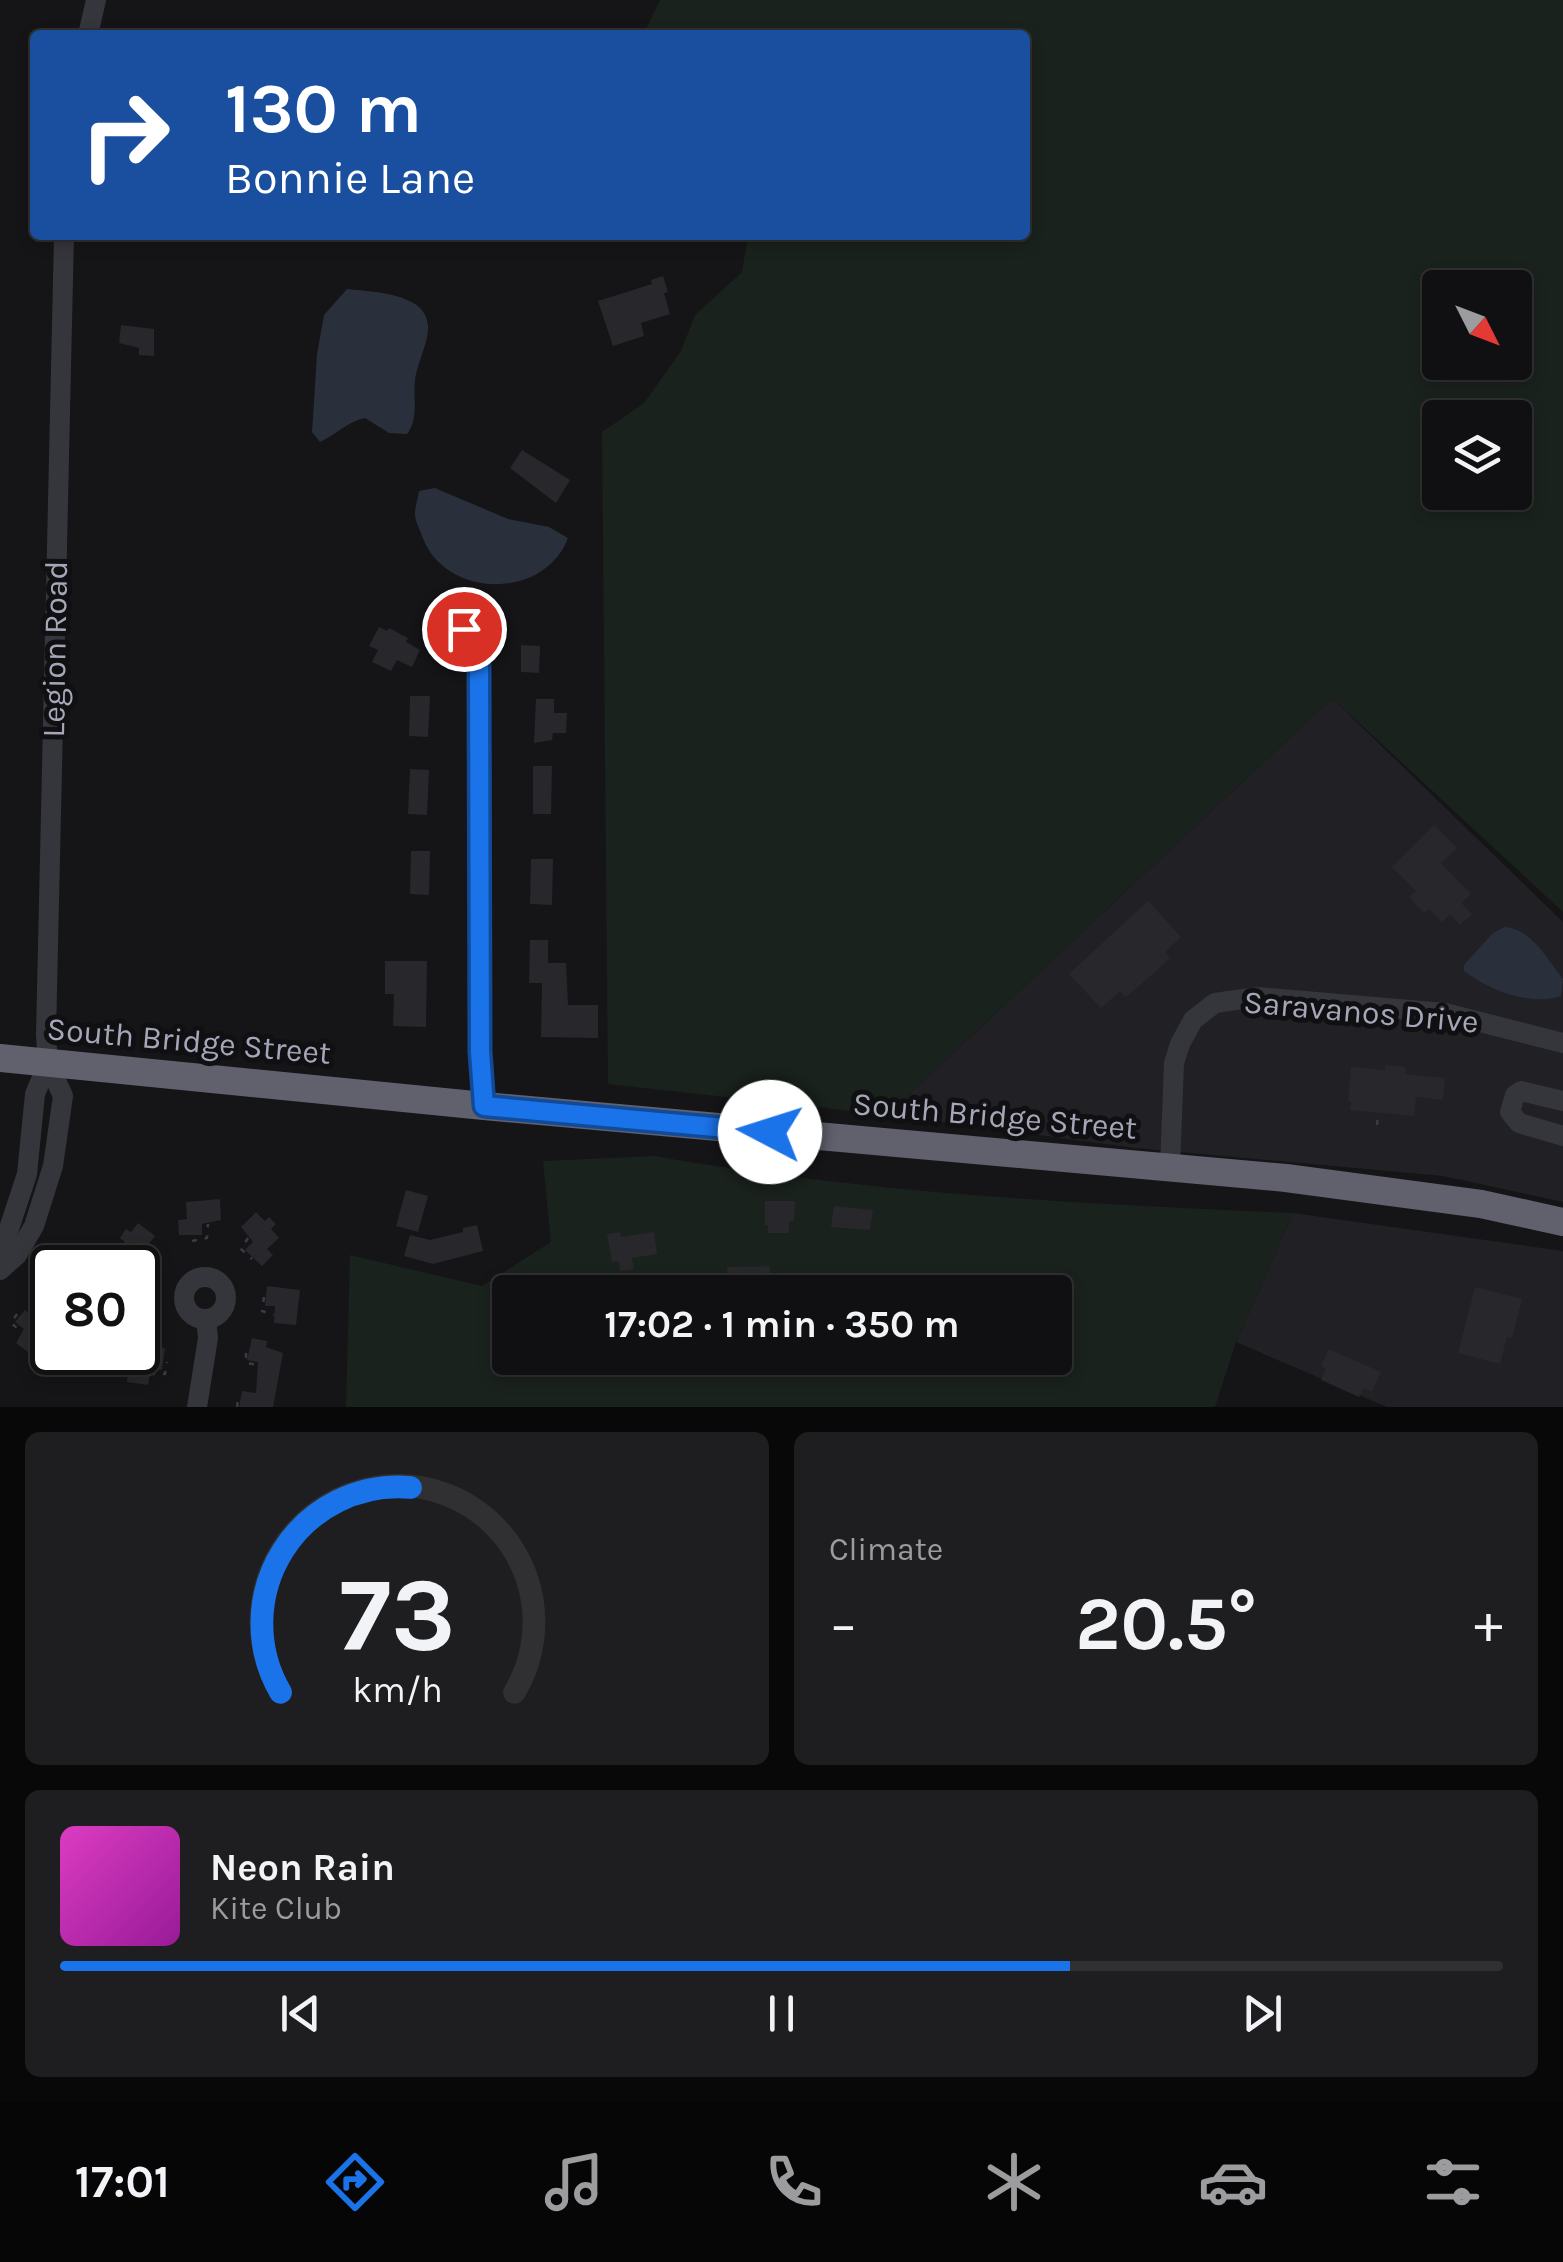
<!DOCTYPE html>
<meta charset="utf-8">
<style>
body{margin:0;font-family:Karla,sans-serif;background:#1e1d1f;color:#f1f3f6;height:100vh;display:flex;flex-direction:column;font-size:38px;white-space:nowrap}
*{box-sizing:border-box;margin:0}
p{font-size:32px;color:#9c9c9f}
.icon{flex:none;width:55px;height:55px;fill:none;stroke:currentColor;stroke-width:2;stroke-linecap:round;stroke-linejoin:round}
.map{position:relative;height:1407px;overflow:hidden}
.details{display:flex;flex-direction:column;gap:25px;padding:25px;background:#090809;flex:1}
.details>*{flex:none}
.banner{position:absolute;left:30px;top:30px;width:1000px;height:210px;border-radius:10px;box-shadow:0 5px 15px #0003,0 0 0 2px #302f31;background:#1a4fa0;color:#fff;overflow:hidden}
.needle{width:65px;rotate:132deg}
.tools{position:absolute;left:1422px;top:270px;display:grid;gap:20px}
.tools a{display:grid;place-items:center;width:110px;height:110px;border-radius:10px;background:#100f11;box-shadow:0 5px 15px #0003,0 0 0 2px #302f31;font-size:50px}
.speed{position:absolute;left:30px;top:1245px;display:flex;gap:20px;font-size:50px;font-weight:700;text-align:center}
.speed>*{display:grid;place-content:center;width:130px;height:130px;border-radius:50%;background:#100f11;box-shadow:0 5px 15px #0003,0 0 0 2px #302f31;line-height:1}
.speed .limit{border:5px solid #111;border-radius:15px;background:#fff;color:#111}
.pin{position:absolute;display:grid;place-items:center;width:85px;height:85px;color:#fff;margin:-42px;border:5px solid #fff;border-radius:50%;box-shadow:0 2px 10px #0007}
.me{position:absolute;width:110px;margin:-55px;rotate:275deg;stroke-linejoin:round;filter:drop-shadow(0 0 8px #0008)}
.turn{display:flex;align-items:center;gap:35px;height:210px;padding:0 30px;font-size:45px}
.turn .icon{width:130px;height:130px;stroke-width:2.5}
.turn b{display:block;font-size:70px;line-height:85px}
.big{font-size:75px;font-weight:700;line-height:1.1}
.details .tile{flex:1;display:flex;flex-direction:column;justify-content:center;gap:15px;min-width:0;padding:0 35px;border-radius:15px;background:#1e1d1f}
.details .dial{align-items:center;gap:0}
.dial svg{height:260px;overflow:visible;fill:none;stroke:#302f31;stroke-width:7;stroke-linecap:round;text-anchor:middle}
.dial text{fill:#f1f3f6;stroke:none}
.song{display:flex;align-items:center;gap:30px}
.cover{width:120px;height:120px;border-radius:15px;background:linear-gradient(135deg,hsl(310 70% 55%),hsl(300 70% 35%))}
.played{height:10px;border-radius:5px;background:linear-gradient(90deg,#1a73e8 70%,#302f31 70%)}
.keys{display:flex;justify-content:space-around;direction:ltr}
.heat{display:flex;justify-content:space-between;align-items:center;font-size:55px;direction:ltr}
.details .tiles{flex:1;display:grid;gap:25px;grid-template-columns:1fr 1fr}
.tile:last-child{grid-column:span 2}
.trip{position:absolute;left:492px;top:1275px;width:580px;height:100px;border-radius:10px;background:#100f11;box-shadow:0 5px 15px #0003,0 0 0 2px #302f31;font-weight:700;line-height:100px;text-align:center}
.tab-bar{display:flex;height:160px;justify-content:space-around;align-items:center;background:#060607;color:#9c9c9f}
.tab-bar .icon{width:70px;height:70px}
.tab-bar .selected{color:#1a73e8}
.tab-bar b{font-size:45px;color:#f1f3f6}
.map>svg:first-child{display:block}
</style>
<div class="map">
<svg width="1563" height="1407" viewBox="0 0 1563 1407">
<rect width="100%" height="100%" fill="#151417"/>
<!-- built -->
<g fill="#212024">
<path d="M1332,698l231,224v280l-120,-26 -307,-28 -249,-33z"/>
<path d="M1293,1213l270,38v156h-176l-151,-65z"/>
</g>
<!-- green -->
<g fill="#1a221d" fill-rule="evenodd">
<path d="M660,0h903v912l-231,-214 -445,417 -279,-31 -6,-652 42,-29 37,-52 14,-36 47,-43 6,-37h277v-200h-382zM1440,288h75v74h-75zM1440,418h75v74h-75z"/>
<path d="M655,1156c209,37 426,48 638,57l-57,129 -21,65h-869l4,-152 132,31 69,-44 -8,-81zM510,1292h545v66h-545z"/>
</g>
<!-- water -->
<g fill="#29303c">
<path d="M347,289c23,3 80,3 81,37 1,16 -11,37 -13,54 -2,19 4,39 -8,54l-18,-1 -24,-15c-18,4 -28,16 -45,24l-8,-10 5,-78 7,-39z"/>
<path d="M435,488l73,31 41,8 19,11c-23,62 -123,62 -146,-2 -2,-6 -7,-15 -7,-22 0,-7 3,-16 4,-23z"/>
<path d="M1505,927c27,2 42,32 58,52l-2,17c-32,10 -70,-5 -97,-25v-6l29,-32z"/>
</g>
<!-- building -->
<g fill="#28272b">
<path d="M663,276l5,16 -4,1 6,21 -29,9 3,13 -31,10 -15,-45 54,-17 -1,-4z"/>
<path d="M121,325l33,4v27l-15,-1v-7l-20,-5z"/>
<path d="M522,450l48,30 -14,23 -46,-35z"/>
<path d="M379,627l8,4 2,-3 19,10 -2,4 14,8 -8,17 -15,-7 -6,11 -19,-9 6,-12 -9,-4z"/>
<path d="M521,645l19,1 -1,27 -18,-1z"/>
<path d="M410,696h20l-2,41 -19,-1z"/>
<path d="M536,699h18v14h13l-1,20h-13l-1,7 -18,3z"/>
<path d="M533,766h19l-1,48h-18z"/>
<path d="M410,769l19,1 -2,45 -19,-1z"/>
<path d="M1434,825l23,23 -16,15 30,31 -10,9 11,11 -12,11 -10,-11 -8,8 -13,-13 -5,4 -15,-16 7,-6 -24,-24z"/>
<path d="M411,851h19l-1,44 -19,-1z"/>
<path d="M531,859h22l-1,46 -22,-1z"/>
<path d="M1148,901l33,36 -16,15 5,6 -16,15 -28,24 -6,-6 -19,17 -32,-34z"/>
<path d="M530,940h18v23h18l2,42h30v33l-57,-1 1,-54h-13z"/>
<path d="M385,961h42l-1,66 -33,-1 1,-32h-9z"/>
<path d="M1385,1065l21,2 -1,7 40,4 -2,22 -27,-3 -2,19 -64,-6 1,-8 -3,-1 3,-34 34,3z"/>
<path d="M406,1190l22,6 -10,36 -22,-6z"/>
<path d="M220,1199l1,21 -19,4v11h-23l-1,-15 9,-1 -1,-17z"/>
<path d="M765,1201h30l-1,20h-5v12h-21v-8h-3z"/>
<path d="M834,1206l39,4 -3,20 -39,-3z"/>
<path d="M256,1212l9,9 4,-4 7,7 -5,5 8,9 -12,11 6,6 -11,11 -17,-16 8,-8 -12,-15z"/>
<path d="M138,1223l17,13 -12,15 11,9 -10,12 -26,-21 7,-9 -5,-4 6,-9 5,3z"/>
<path d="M477,1225l6,26 -50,13 -29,-8 6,-21 20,5 33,-8v-4z"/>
<path d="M620,1232l1,5 33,-5 3,22 -25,4 2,11 -14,2 -1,-10 -7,1 -5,-28z"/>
<path d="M770,1266v19h-29v7h-12l-2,-25z"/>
<path d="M267,1286l33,4 -4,35 -22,-2 1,-17h-10z"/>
<path d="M1475,1287l47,12 -10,39 -5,-1 -7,27 -42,-11z"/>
<path d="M25,1310l25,24 -17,22 -17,-13 8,-14 -9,-7z"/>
<path d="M252,1338l15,3 -1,6 17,6 -10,54h-34l3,-16 14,2 2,-31 -11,-2z"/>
<path d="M138,1344l27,4 -3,22 -11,-1 -3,16 -21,-3 3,-30h8z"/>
<path d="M1329,1349l52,23 -9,20 -8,-4 -5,9 -38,-17 5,-11 -5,-3z"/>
</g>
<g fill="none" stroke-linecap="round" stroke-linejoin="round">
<!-- path -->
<g stroke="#3b3b43" stroke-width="2.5" stroke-dasharray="5 8" stroke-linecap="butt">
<path d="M1377,1125l1,-12"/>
<path d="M248,1238l-7,11 11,10"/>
<path d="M192,1241l15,-3 1,-14"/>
<path d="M147,1246l11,12 -7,9"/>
<path d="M264,1297l-2,14 12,4"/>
<path d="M17,1314l-6,9 11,9"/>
<path d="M246,1353v10l12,2"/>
<path d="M150,1374h15l2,-12"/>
<path d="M237,1407l1,-8"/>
</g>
<!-- minor -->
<g stroke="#35353c" stroke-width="20">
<path d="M88,35l8,-35"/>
<path d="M464,629l15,37 1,386 4,54"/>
<path d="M1563,1101l-42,-10 -6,4 -5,17 9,11 44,13"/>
<path d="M1170,1167l4,-104 6,-19 13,-24 22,-17 42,-6 188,16 118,30"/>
<path d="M0,1256l27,-82 8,-80 13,-31"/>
<path d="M0,1270l17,-15 17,-29 19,-60 10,-70 -15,-33 -2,-28 18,-800"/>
<circle cx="205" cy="1298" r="21"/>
<path d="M197,1407l11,-69 -2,-19"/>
</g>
<!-- highway -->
<path stroke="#61616e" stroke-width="28" d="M0,1058l484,48 802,72 195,26 82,18"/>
</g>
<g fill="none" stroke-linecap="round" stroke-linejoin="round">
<!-- route casing -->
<g stroke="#114b97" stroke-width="25">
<path id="route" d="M464,629l15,37 1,386 4,54 286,26"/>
</g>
<!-- route -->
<use href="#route" stroke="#1a73e8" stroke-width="18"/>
</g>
<g text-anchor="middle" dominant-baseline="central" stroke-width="10" stroke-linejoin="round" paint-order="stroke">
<!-- street labels -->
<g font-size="32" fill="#a5a7b8" stroke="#100f12">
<text transform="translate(55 649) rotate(-89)">Legion Road</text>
<text transform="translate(1361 1012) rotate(5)">Saravanos Drive</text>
<text transform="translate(189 1041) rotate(5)">South Bridge Street</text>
<text transform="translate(995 1116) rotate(5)">South Bridge Street</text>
</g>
</g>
</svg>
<div class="tools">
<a><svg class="needle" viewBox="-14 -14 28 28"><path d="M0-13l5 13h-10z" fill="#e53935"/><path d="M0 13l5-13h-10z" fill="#9c9c9f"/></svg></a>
<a><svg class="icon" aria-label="layers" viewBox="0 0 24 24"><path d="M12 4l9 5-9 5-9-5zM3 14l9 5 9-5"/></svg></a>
</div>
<div class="speed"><div class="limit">80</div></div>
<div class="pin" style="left:464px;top:629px;background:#d93025"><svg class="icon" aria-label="arrive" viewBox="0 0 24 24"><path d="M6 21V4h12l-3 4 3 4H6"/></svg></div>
<svg class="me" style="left:770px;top:1132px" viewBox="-20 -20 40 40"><circle r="19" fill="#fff"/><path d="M0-13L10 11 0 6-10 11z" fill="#1a73e8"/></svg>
<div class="trip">17:02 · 1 min · 350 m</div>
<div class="banner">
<div class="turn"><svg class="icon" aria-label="right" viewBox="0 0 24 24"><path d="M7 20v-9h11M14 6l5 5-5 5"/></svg><div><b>130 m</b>Bonnie Lane</div></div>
</div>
</div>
<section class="details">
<div class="tiles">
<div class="tile dial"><svg viewBox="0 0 100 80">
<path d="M14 69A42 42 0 1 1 86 69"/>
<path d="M14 69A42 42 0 0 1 54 6" stroke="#1a73e8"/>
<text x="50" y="56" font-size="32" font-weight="700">73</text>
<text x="50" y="72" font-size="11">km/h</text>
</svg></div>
<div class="tile"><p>Climate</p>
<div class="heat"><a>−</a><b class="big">20.5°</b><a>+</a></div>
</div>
<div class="tile">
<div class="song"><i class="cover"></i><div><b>Neon Rain</b><p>Kite Club</p></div></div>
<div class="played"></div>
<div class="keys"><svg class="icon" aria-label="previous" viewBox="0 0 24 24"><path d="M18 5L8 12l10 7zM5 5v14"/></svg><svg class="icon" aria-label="pause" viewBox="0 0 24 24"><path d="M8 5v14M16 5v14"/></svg><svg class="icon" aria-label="next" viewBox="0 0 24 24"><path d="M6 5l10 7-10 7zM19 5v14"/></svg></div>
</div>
</div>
</section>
<nav class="tab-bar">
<b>17:01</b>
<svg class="icon selected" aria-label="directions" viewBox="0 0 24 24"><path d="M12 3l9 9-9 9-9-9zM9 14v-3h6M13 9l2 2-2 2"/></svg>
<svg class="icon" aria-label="music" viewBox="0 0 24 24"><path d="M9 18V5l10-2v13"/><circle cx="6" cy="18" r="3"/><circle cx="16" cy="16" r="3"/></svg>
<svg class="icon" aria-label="phone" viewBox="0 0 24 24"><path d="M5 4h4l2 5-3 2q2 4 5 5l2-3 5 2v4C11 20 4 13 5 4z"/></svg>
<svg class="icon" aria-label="climate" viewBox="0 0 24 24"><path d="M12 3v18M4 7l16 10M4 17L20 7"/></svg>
<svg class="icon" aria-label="car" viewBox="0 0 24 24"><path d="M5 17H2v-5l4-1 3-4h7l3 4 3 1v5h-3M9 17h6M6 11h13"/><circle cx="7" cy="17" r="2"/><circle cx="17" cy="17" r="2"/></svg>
<svg class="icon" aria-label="filters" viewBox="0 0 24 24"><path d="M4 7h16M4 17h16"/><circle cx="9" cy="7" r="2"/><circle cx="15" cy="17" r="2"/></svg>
</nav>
